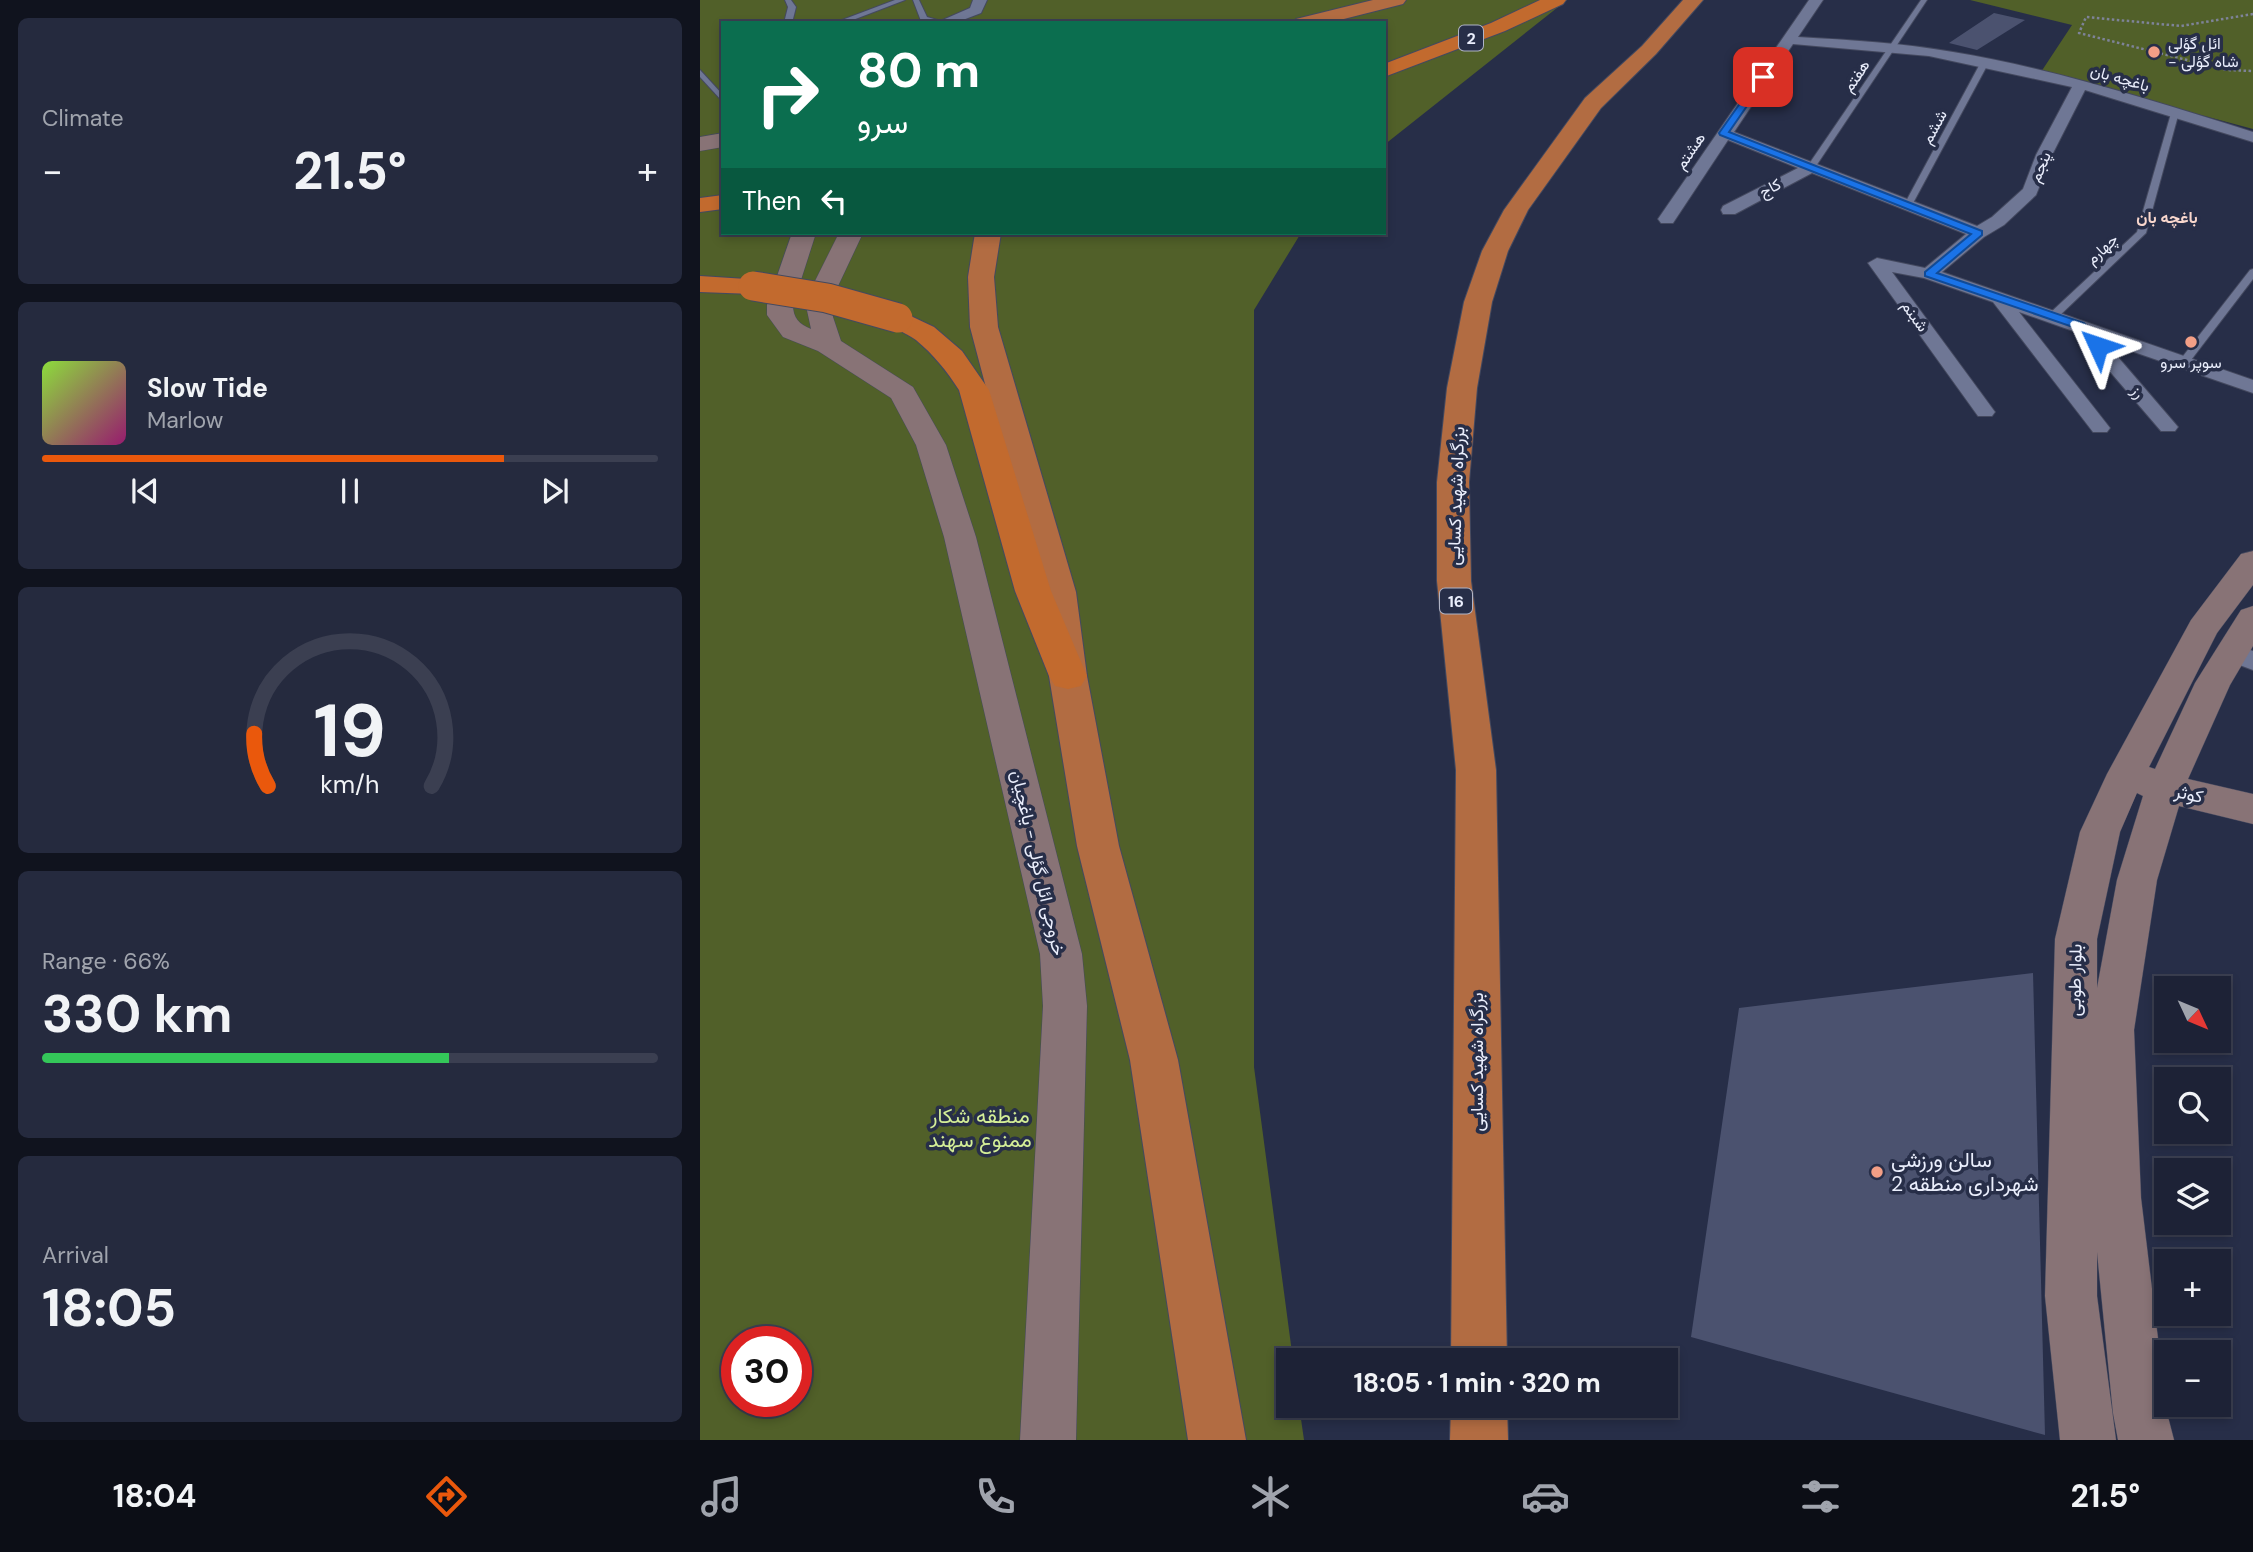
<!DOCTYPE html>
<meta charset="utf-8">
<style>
body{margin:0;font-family:"DM Sans",Vazirmatn,sans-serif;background:#252a3e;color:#f1f3f6;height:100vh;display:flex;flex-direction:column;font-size:26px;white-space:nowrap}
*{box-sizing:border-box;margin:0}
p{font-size:23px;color:#a0a4ad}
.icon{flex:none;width:38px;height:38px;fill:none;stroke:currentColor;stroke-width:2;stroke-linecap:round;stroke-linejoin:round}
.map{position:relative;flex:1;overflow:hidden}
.sheet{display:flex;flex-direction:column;gap:18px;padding:18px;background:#10131e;width:700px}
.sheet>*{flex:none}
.top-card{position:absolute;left:21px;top:21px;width:665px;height:214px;border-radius:0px;box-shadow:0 4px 10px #0003,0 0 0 2px #3b3f51;background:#0b6e4f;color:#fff;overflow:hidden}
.needle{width:46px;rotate:134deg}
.tools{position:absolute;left:1454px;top:976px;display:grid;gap:14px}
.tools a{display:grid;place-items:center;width:77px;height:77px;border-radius:0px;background:#1d2236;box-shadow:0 4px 10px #0003,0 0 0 2px #3b3f51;font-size:35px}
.speed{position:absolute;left:21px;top:1326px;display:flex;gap:14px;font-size:35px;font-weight:700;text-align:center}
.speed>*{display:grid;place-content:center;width:91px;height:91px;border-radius:50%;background:#1d2236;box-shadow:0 4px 10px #0003,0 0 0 2px #3b3f51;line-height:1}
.speed .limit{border:10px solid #d22;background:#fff;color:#111}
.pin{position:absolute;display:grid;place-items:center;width:60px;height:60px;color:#fff;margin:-30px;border-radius:14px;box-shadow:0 4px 10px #0006}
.me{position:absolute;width:77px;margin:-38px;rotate:312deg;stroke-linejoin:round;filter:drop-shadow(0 0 5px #0008)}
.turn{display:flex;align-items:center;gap:24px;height:147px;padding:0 21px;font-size:32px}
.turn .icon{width:91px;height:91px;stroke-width:2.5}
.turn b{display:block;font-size:49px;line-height:60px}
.then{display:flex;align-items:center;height:66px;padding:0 21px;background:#0003;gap:14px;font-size:26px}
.big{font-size:52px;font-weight:700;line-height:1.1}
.sheet .widget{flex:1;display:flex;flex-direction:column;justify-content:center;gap:10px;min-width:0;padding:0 24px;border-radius:10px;background:#252a3e}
.sheet .dial{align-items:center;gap:0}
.dial svg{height:182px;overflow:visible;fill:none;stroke:#3b3f51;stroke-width:7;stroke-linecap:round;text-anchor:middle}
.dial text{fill:#f1f3f6;stroke:none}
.song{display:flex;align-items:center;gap:21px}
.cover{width:84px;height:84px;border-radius:10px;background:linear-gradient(135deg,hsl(90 70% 55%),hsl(320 70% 35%))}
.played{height:7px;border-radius:4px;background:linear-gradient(90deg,#ea580c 75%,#3b3f51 75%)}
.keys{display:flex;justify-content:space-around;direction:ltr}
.heat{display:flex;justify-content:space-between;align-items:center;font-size:38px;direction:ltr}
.charge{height:10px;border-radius:5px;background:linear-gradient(90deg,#34c759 66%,#3b3f51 0)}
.trip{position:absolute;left:576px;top:1348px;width:402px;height:70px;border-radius:0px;background:#1d2236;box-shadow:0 4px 10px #0003,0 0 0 2px #3b3f51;font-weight:700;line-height:70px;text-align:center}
.menu{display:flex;height:112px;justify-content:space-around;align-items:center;background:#0c0e16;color:#a0a4ad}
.menu .icon{width:49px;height:49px}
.menu .on{color:#ea580c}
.menu b{font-size:32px;color:#f1f3f6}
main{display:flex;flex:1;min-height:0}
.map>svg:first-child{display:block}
</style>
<main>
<section class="sheet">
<div class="widget"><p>Climate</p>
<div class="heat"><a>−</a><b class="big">21.5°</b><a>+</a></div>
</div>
<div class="widget">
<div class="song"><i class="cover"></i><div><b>Slow Tide</b><p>Marlow</p></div></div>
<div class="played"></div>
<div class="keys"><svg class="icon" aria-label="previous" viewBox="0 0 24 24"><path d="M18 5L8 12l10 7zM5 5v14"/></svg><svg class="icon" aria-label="pause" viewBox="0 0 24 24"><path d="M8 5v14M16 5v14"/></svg><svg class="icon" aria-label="next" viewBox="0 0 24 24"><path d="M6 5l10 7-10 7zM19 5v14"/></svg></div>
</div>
<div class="widget dial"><svg viewBox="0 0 100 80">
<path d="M14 69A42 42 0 1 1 86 69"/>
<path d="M14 69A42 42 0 0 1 8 46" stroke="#ea580c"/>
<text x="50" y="56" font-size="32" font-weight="700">19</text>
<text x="50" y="72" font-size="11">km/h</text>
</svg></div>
<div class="widget"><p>Range · 66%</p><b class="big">330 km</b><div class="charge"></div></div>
<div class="widget"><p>Arrival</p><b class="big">18:05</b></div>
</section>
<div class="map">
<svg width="1553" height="1440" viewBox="0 0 1553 1440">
<rect width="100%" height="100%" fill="#272e48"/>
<!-- green -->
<g fill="#516029" fill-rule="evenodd">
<path d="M0,0h867l-183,145v-122h-661v210h578l-47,77v757l39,293h-5v45h11l5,35h-604zM37,1342h59v60h-59z"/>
<path d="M1270,0h283v129l-212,-57 31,-47z"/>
</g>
<!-- building -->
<g fill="#4b526f">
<path d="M1294,13l31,7 -48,30 -28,-7z"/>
<path d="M1333,973l12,462 -354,-98 48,-329z"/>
</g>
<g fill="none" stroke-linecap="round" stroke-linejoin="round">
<!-- service casing -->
<g stroke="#44495f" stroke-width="2">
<g id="service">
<path d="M85,0h6l5,7 -4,16h-8l4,-16z"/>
<path d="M195,0h10l-60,23h-11z"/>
<path d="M213,0h6l8,17 21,6 -27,-2z"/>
<path d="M1221,0h6l-113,169h-6l-1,-2z"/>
<path d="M1285,60l4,2 -77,143 -7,2 -1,-2 77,-143z"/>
<path d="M0,70l23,25v7l-23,-25z"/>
<path d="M1472,110l7,2 -33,121 -89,85h-8v-4l88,-82z"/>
<path d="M1553,269v10l-65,85h-8v-4l70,-90z"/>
</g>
</g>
<!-- minor casing -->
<g stroke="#44495f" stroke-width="2">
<g id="minor">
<path d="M273,0h14l-6,13 -26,10 -17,-1 32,-14z"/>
<path d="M1109,0h14l-25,37c52,3 104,6 155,15 102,17 201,49 300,80v10l-168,-52 -33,65 -16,40 -32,30 -20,12 -42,35 311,108v13l-148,-51 73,85 -3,4h-14l-85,-99 -57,-20 91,116 -3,4h-14l-100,-130 -69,-24 -32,-6 103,140 -3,4h-14l-110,-153 9,-5 48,10 41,-34 -154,-61 -77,41h-12l-2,-4 2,-4 75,-38 -70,-28 -55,83h-12l-3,-4zM1093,44l136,12 143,31 -36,68 -13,34 -31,28 -15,9 -243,-94z"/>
<path d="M1530,643l23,8v19l-32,-12 -4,-6 4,-6z"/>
</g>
</g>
<!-- secondary casing -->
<g stroke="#44495f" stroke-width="1">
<g id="secondary">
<path d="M23,133v14l-23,4v-14z"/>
<path d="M92,233h24l-23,72c0,13 6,19 18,24l-6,-28 34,-68h24l-32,68 2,16 8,24 72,46 33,58 30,92 106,417 5,52 -11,434h-56l23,-434 -3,-52 -96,-417 -28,-92 -25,-47 -73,-47 -35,-14 -16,-22v-10z"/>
<path d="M1553,551v34l-36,48 -68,134 6,2 40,-86 46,-73 12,-4v40l-23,39 -42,94 65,15v30l-74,-18 -22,74 -23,150 7,168 26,215 7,27h-56l-5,-27 -16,-161v44l19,144h-56l-15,-144 10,-357 25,-107 27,-58 84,-154 50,-66zM1437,793l6,3 -26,84 -20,108v-49l23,-107z"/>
</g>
</g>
<!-- trunk casing -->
<g stroke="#44495f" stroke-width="2">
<g id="trunk">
<path d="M673,0h33l-3,4 -75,19h-35l3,-4z"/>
<path d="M983,0h20l-47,54 -55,54 -73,102 -20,41 -16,51 -15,86 -8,94 2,99 25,189 11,590h-56l5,-590 -19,-189v-99l10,-94 17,-86 18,-51 22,-41 81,-112 57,-52z"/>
<path d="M275,233h26l-7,44 4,50 78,265 11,84 32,170 59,214 68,380h-58l-58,-380 -53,-214 -28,-170 -9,-84 -70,-265 -2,-50z"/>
<path d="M751,1405h56l1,35h-58z"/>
</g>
</g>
<!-- motorway casing -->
<g stroke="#44495f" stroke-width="2">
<g id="motorway">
<path d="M840,0h26l-3,4 -58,27 -121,46v-13l107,-41z"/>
<path d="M23,195v14l-23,3v-14z"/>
<path d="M0,276l62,4 4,6 -4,6 -9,2 -53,-2z"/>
<path d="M198,310l36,17 28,24 27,39 62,201 36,85 -6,10 -13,3 -13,-3 -6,-10 -34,-85 -56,-201c-13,-20 -25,-35 -43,-50 -11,-8 -24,-11 -32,-22l4,-6z"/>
</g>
</g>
<!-- path -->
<path stroke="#7e8398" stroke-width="2.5" stroke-dasharray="2.5 2.5" stroke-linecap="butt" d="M1553,14l-72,12 -95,-9 -7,16 148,37 26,1"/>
<!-- service -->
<use href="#service" fill="#6f7795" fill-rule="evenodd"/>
<!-- minor -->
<use href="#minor" fill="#6f7795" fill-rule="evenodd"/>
<!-- secondary -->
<use href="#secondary" fill="#887376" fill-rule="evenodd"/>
<!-- trunk -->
<use href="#trunk" fill="#b26c42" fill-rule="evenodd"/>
<!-- motorway -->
<use href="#motorway" fill="#c26a2e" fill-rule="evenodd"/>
<!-- motorway-bridge casing -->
<g stroke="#44495f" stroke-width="31" stroke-linecap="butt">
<path id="motorway-bridge" d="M53,286l74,12 71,20"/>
</g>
<!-- motorway-bridge -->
<use href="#motorway-bridge" stroke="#c26a2e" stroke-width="29"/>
</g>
<!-- route -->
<path fill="#1a73e8" stroke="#114b97" stroke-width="2" d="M1060,75l7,2 -38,55 253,99v4l-45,38 147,50 18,21v5h-8l-18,-21 -151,-52v-4l46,-38 -251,-99 -1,-2z"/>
<!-- markers -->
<g fill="#f39f86" stroke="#272e48" stroke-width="2.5">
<circle cx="1454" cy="52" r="7"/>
<circle cx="1491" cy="342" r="7"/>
<circle cx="1177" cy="1172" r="7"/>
</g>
<g text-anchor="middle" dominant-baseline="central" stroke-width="7" stroke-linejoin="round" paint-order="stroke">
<!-- shield labels -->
<g fill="#272e48" stroke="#b0b4c6" stroke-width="2">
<rect x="759" y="25.5" width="24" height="25" rx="5"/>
<rect x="740" y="588.5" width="32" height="25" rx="5"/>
</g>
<g font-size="16" font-weight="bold" fill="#eaeefc">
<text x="771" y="38">2</text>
<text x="756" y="601">16</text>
</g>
<!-- far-poi labels -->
<g font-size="16" fill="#eaeefc" stroke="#272e48" text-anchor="start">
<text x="1468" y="43">ائل گؤلی<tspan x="1468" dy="18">- شاه گؤلی</tspan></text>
<text x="1491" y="362" text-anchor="middle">سوپر سرو</text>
</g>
<!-- far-street labels -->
<g font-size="16" fill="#eaeefc" stroke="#272e48">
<text transform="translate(1156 76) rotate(-56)">هفتم</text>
<text transform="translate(1420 78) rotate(16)">باغچه بان</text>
<text transform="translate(1234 127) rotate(-62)">ششم</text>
<text transform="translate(990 151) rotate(-56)">هشتم</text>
<text transform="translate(1340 167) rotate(-67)">پنجم</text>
<text transform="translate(1070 188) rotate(-28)">کاج</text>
<text transform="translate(1402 249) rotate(-43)">چهارم</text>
<text transform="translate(1215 316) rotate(54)">شبنم</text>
<text transform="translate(1438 392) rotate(49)">رز</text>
</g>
<!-- far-neighbourhood labels -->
<g font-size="16" font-weight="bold" fill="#f9d7cd" stroke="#272e48">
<text x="1467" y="217">باغچه بان</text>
</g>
<!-- street labels -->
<g font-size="18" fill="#eaeefc" stroke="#272e48">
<text transform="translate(756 496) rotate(-88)">بزرگراه شهید کسایی</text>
<text transform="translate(1489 794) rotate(13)">کوثر</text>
<text transform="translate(338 863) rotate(77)">خروجی ائل گؤلی - یاغچیان</text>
<text transform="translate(1375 980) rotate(-89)">بلوار طوبی</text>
<text transform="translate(777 1062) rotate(-90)">بزرگراه شهید کسایی</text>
</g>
<!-- near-park labels -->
<g font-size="21" fill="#d4ee97" stroke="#272e48">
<text x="280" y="1116">منطقه شکار<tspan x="280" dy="24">ممنوع سهند</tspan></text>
</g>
<!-- near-poi labels -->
<g font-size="21" fill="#eaeefc" stroke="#272e48" text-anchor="start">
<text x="1191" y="1160">سالن ورزشی<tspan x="1191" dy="24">شهرداری منطقه 2</tspan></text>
</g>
</g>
</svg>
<div class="tools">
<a><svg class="needle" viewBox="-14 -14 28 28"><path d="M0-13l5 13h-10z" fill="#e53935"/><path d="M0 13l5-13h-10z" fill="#a0a4ad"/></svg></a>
<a><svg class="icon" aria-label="search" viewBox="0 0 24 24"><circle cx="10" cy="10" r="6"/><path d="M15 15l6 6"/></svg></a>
<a><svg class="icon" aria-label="layers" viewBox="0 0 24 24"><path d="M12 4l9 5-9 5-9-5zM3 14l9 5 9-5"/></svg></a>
<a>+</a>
<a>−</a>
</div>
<div class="speed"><div class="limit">30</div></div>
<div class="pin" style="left:1063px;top:77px;background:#d93025"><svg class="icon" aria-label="arrive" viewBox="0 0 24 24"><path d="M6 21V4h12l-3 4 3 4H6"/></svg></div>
<svg class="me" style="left:1398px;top:346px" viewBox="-20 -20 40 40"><path d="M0-17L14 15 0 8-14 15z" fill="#1a73e8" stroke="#fff" stroke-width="4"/></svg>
<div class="trip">18:05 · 1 min · 320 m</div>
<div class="top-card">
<div class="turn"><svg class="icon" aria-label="right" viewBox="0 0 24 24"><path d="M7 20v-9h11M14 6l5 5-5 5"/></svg><div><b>80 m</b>سرو</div></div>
<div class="then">Then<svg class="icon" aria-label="left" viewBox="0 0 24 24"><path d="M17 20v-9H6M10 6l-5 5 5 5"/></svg></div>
</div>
</div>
</main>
<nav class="menu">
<b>18:04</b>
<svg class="icon on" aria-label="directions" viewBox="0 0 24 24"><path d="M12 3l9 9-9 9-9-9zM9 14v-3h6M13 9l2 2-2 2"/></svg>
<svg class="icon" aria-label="music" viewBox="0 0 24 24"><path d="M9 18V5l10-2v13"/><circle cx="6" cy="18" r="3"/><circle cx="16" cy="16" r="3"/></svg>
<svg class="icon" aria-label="phone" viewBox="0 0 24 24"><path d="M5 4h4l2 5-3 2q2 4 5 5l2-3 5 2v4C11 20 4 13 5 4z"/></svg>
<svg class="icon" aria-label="climate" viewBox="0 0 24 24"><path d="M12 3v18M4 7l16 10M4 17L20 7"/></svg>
<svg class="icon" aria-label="car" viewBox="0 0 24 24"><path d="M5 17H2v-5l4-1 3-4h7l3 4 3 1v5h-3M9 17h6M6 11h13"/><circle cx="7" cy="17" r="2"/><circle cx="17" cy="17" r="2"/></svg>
<svg class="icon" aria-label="filters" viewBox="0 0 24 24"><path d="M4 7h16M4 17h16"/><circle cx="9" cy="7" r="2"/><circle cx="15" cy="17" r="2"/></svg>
<b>21.5°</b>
</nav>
